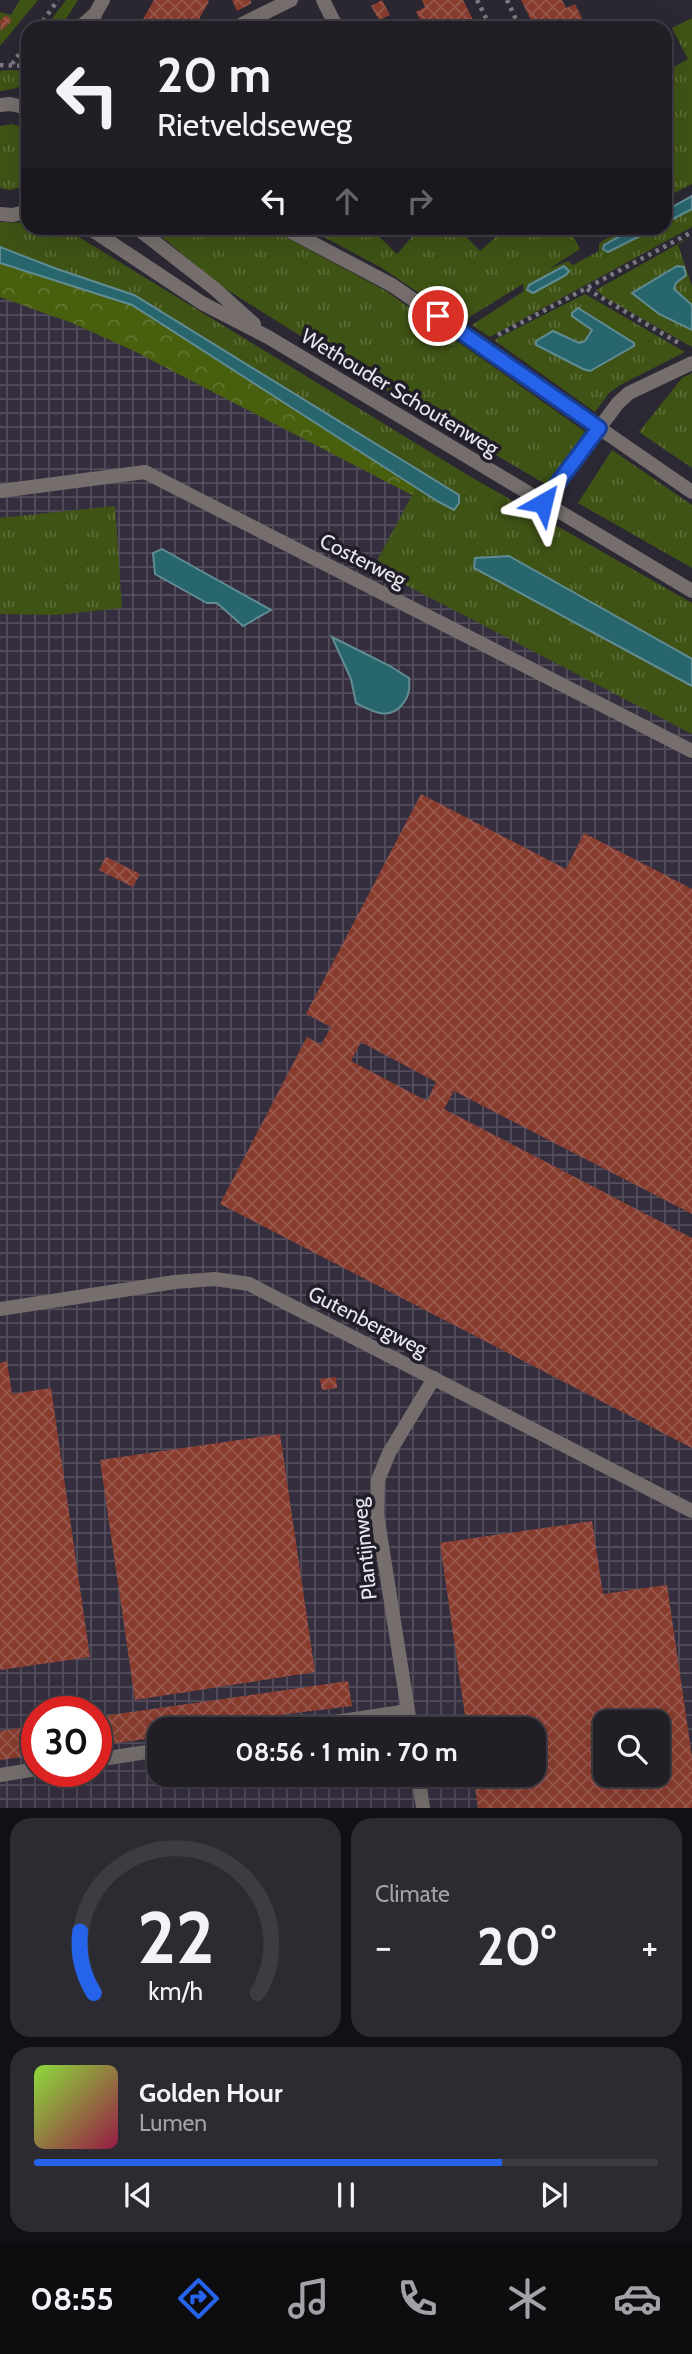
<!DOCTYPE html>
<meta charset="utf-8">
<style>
body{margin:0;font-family:Cabin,sans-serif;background:#2d2b32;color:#f1f3f6;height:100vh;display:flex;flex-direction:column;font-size:26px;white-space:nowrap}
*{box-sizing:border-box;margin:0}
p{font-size:23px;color:#a2a2a7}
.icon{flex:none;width:38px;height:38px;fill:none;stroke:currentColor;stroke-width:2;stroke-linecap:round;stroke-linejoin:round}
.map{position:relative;height:1808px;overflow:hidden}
.drawer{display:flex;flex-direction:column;gap:10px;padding:10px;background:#121015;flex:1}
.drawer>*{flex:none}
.guide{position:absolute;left:21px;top:21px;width:651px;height:214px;border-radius:21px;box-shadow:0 7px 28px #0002,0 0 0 2px #3e3c43;background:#211e26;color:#f1f3f6;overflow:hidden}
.buttons{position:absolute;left:593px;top:1710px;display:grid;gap:14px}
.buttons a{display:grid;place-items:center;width:77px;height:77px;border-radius:14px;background:#211e26;box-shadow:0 7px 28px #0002,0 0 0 2px #3e3c43;font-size:35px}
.speed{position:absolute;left:21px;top:1696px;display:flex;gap:14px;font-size:35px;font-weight:700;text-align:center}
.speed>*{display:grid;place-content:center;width:91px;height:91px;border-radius:50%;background:#211e26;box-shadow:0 7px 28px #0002,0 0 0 2px #3e3c43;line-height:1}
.speed .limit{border:10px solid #d22;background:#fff;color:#111}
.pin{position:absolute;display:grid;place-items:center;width:60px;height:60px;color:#fff;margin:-30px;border:4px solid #fff;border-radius:50%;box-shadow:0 2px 7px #0007}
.me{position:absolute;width:77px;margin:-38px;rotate:37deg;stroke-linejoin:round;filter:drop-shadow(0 0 5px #0008)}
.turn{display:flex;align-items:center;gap:24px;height:147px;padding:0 21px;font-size:32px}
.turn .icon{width:91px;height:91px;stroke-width:2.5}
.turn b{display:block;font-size:49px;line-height:60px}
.lanes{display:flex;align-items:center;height:66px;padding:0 21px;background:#0003;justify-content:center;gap:35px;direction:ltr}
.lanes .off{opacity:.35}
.big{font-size:52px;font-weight:700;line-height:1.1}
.drawer .widget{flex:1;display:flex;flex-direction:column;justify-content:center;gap:10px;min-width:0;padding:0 24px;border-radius:21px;background:#2d2b32}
.drawer .dial{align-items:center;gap:0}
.dial svg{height:182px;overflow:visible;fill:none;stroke:#3e3c43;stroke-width:7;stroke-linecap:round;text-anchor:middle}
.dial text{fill:#f1f3f6;stroke:none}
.song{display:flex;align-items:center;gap:21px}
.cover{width:84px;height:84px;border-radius:10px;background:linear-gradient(135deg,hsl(90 70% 55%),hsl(340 70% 35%))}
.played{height:7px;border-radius:4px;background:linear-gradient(90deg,#2563eb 75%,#3e3c43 75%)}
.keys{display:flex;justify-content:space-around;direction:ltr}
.heat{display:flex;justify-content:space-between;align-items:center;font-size:38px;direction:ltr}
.drawer .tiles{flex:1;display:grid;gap:10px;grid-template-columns:1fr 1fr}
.widget:last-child{grid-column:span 2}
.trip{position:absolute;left:147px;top:1717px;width:399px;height:70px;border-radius:21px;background:#211e26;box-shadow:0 7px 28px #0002,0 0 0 2px #3e3c43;font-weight:700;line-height:70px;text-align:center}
.tab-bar{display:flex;height:112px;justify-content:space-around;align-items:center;background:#0d0c0f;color:#a2a2a7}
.tab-bar .icon{width:49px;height:49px}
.tab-bar .selected{color:#2563eb}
.tab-bar b{font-size:32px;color:#f1f3f6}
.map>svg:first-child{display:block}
</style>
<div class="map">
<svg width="692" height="1808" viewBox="0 0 692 1808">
<defs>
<pattern id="industrial-grid" width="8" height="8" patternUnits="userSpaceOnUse" patternTransform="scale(1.75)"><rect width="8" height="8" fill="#352e3f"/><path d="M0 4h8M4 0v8" fill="none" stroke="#524c5b"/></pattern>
<pattern id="grass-tufts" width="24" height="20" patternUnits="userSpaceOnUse" patternTransform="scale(1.75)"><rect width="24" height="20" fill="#3f5315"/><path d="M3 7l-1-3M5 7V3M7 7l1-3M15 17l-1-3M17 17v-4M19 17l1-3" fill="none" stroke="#5b6c37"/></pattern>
<pattern id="forest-crowns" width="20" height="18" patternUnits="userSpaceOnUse" patternTransform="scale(1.75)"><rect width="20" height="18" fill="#485f0e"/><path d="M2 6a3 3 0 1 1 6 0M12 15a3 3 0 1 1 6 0" fill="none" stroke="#627631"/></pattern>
<pattern id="building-cross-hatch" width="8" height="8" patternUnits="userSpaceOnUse" patternTransform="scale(1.75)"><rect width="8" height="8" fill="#883c2e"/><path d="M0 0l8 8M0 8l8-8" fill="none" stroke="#99584d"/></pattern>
</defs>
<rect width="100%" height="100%" fill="#2c2833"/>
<!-- industrial -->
<path fill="url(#industrial-grid)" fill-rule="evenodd" d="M0,254l421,246 271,146v1162h-692zM37,1712h59v59h-59zM606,1722h52v52h-52zM159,1729h375v45h-375z"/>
<!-- grass -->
<g fill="url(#grass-tufts)" fill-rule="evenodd">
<path d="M20,0h18l-38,46v-34l11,3z"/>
<path d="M66,0h12l-18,28h-15z"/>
<path d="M692,18v166l-27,14v-126l23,-13 -16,-31z"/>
<path d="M11,70l17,1c0,17 -14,18 -28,20v-20z"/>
<path d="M12,124l16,5v56l-18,5 -10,-2v-62z"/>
<path d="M692,209v18l-202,110 -18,-12 52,-34 -1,-7 -52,32 -6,8 -83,-56 -75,-40h63l27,26 23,-26h38l22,23 26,-23h63l11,21 -31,20 19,-8 5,4 26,-14v-7l3,-3 24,-13h9l-31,17 8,5 44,-22h9v-5zM564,266l4,7 -2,2 -33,18 -6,-5z"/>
<path d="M0,222l28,1v5h36l407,249 221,126v131l-319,-166 43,-80 21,13 22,-6 -325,-200 -77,-26 -57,-22z"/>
<path d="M151,228h118l117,63 201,142 -35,55 -159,-94 -172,-108z"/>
<path d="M692,236l-14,9 14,41v19l-17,-16 1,-6 10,-8 -2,-8 -3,-2 -49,28 27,21 33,16v17l-88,-50 -8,-7z"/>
<path d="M585,294l100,58 -63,32 -13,9 -14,19 -101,-72zM589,314l45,29v3l-44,25 -50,-23 13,-17 26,12 6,-2 7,-11 -19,-14z"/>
<path d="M692,373v95l-53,-36 43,-54z"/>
<path d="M612,450l80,55v63l-114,-65z"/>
<path d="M115,506l7,102 -66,7 -56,-1v-96z"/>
</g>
<!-- forest -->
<path fill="url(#forest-crowns)" d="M0,263l132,42 284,183 -4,7 -280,-145 -60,-27 -72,-26z"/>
<!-- water -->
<g fill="#28666e" stroke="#628c94" stroke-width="2">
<path d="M692,196v13l-27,14v-12z"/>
<path d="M635,228h21l-48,24 -5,-3 1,-4z"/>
<path d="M0,247l57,22 77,26 325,200v8l-5,7 -17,-9 -305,-196 -132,-42z"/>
<path d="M564,266l5,5 -3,4 -33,18 -6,-3 2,-5z"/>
<path d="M677,266l7,1 2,8 -10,8 -2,6 18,16v25l-33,-16 -27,-21z"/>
<path d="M578,308l56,35v3l-44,25 -7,-2 -47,-24v-4l17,-10 26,12 6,-2 7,-11 -20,-14v-3z"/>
<path d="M162,549l109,61 -28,16 -26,-23h-10l-52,-29 -2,-21z"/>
<path d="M509,556l183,103v27l-218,-118 1,-10z"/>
<path d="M332,637l58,29 19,12c1,12 0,18 -7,27 -14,16 -30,6 -46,-2l-5,-24z"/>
</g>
<!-- building -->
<g fill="url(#building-cross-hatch)" fill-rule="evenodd">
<path d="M154,0h53l2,1 -12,22 -9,-5 -5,10h-45z"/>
<path d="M232,0h18l2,3 -15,8z"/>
<path d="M382,0l8,15 -11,5 -8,-14z"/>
<path d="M422,0h41l14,28h-52l-9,-16 9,-5z"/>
<path d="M521,0h41l4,8 9,-4 11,22 -5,2h-49l1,-4z"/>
<path d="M6,15l6,6 -11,10 -1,-10z"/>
<path d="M219,20l7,4 -2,4h-10z"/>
<path d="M421,794l145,75 18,-36 108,56v325l-238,-123 -10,18 248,129v210l-472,-244 87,-167 14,8 10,-18 -25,-13zM361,1042l75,40 -9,19 -76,-40z"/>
<path d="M106,857l34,17 -7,13 -34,-17z"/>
<path d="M7,1361l5,33 39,-6 39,269 -90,13v-307z"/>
<path d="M336,1377l1,11 -15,2 -2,-11z"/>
<path d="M280,1434l35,238 -180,28 -35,-240z"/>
<path d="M592,1521l11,73 64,-9 25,172v51h-214l-5,-34h61v-45h-67l-27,-186zM606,1722h52v52h-52z"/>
<path d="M348,1681l4,25 -72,9v4l-68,10h-53v8l-63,9v-29z"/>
<path d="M37,1726v29l-37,5v-29z"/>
</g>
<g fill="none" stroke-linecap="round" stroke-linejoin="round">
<!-- path -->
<g stroke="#7d7983" stroke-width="4.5" stroke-dasharray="3.5 5" stroke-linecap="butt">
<path d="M477,0l14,28"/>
<path d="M507,0l13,28"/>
<path d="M38,28l20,-28"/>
<path d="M12,64l16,-22"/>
<path d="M0,65l28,1"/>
<path d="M587,289l95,56"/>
<path d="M498,335l194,-103"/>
</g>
<!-- service -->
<g stroke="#756e6d" stroke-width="14">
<path d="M323,0l14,28"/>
<path d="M289,1729l119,-18"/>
<path d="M96,1760l63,-10"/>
<path d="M0,1775l37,-6"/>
</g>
<!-- minor -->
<g stroke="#756e6d" stroke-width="14">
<path d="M239,28l3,-4 49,-24"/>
<path d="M284,228l108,57 300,207"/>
<path d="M0,491l145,-19 547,279"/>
<path d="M543,503l75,-100 11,-10 63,-30"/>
<path d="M0,1309l175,-27 40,-3 34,5 443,227"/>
<path d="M411,1729l-34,-215 1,-34 11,-27 45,-75"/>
<path d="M418,1774l5,34"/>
</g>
<!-- tertiary -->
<g stroke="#756e6d" stroke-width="14">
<path d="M79,28l16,-14"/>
<path d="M92,28l3,-14 8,-14"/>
<path d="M0,105l10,-1 18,4"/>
<path d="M0,214l13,1 15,-4"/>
<path d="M89,228l113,75 66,34 424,254"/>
<path d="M137,228l78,61 39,35"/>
</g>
</g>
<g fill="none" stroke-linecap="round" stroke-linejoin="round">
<!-- route casing -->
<g stroke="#184099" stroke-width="18">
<path id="route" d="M438,316l161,112 -56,75"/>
</g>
<!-- route -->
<use href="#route" stroke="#2563eb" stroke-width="12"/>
</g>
<g text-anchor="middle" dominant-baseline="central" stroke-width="7" stroke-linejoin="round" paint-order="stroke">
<!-- street labels -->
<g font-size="21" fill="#e9e6ee" stroke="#221e29">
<text transform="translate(400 392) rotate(31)">Wethouder Schoutenweg</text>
<text transform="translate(363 560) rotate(27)">Costerweg</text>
<text transform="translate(368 1321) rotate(27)">Gutenbergweg</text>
<text transform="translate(364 1549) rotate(-96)">Plantijnweg</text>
</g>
</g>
</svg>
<div class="buttons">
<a><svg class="icon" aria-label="search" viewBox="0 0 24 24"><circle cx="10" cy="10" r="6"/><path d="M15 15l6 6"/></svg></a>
</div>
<div class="speed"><div class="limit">30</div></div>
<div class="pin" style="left:438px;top:316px;background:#d93025"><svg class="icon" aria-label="arrive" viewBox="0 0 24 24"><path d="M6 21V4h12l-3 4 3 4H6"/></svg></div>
<svg class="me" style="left:543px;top:503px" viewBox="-20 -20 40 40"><path d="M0-17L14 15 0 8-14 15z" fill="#2563eb" stroke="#fff" stroke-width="4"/></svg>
<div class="trip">08:56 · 1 min · 70 m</div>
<div class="guide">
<div class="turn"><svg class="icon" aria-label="left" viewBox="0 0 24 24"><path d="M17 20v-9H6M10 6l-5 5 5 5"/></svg><div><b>20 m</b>Rietveldseweg</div></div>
<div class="lanes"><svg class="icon" aria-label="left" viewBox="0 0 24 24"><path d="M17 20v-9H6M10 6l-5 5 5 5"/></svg><svg class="icon off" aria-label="ahead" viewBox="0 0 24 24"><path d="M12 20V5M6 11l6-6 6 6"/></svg><svg class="icon off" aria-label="right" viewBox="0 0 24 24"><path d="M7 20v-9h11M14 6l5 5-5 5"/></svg></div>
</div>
</div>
<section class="drawer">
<div class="tiles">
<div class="widget dial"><svg viewBox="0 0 100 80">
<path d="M14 69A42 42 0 1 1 86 69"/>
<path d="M14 69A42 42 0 0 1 8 42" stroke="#2563eb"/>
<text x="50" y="56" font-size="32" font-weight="700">22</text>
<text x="50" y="72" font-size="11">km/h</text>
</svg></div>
<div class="widget"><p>Climate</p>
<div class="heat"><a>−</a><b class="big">20°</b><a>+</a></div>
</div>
<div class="widget">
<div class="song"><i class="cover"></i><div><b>Golden Hour</b><p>Lumen</p></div></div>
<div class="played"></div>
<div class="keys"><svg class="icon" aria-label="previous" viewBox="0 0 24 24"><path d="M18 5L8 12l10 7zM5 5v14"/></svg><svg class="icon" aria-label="pause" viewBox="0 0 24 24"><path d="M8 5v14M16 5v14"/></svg><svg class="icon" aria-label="next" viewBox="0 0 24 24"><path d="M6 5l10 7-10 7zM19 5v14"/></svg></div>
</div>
</div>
</section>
<nav class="tab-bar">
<b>08:55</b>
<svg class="icon selected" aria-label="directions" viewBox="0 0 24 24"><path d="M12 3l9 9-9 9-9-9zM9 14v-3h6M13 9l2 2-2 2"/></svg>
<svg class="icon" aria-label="music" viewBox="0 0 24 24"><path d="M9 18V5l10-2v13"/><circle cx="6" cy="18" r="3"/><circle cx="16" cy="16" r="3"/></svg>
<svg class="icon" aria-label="phone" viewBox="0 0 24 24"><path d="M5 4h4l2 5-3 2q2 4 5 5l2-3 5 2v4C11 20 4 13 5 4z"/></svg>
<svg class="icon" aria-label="climate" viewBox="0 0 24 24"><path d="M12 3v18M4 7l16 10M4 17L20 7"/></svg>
<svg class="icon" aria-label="car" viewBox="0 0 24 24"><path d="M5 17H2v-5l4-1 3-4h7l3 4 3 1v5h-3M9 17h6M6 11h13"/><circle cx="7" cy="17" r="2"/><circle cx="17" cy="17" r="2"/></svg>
</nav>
